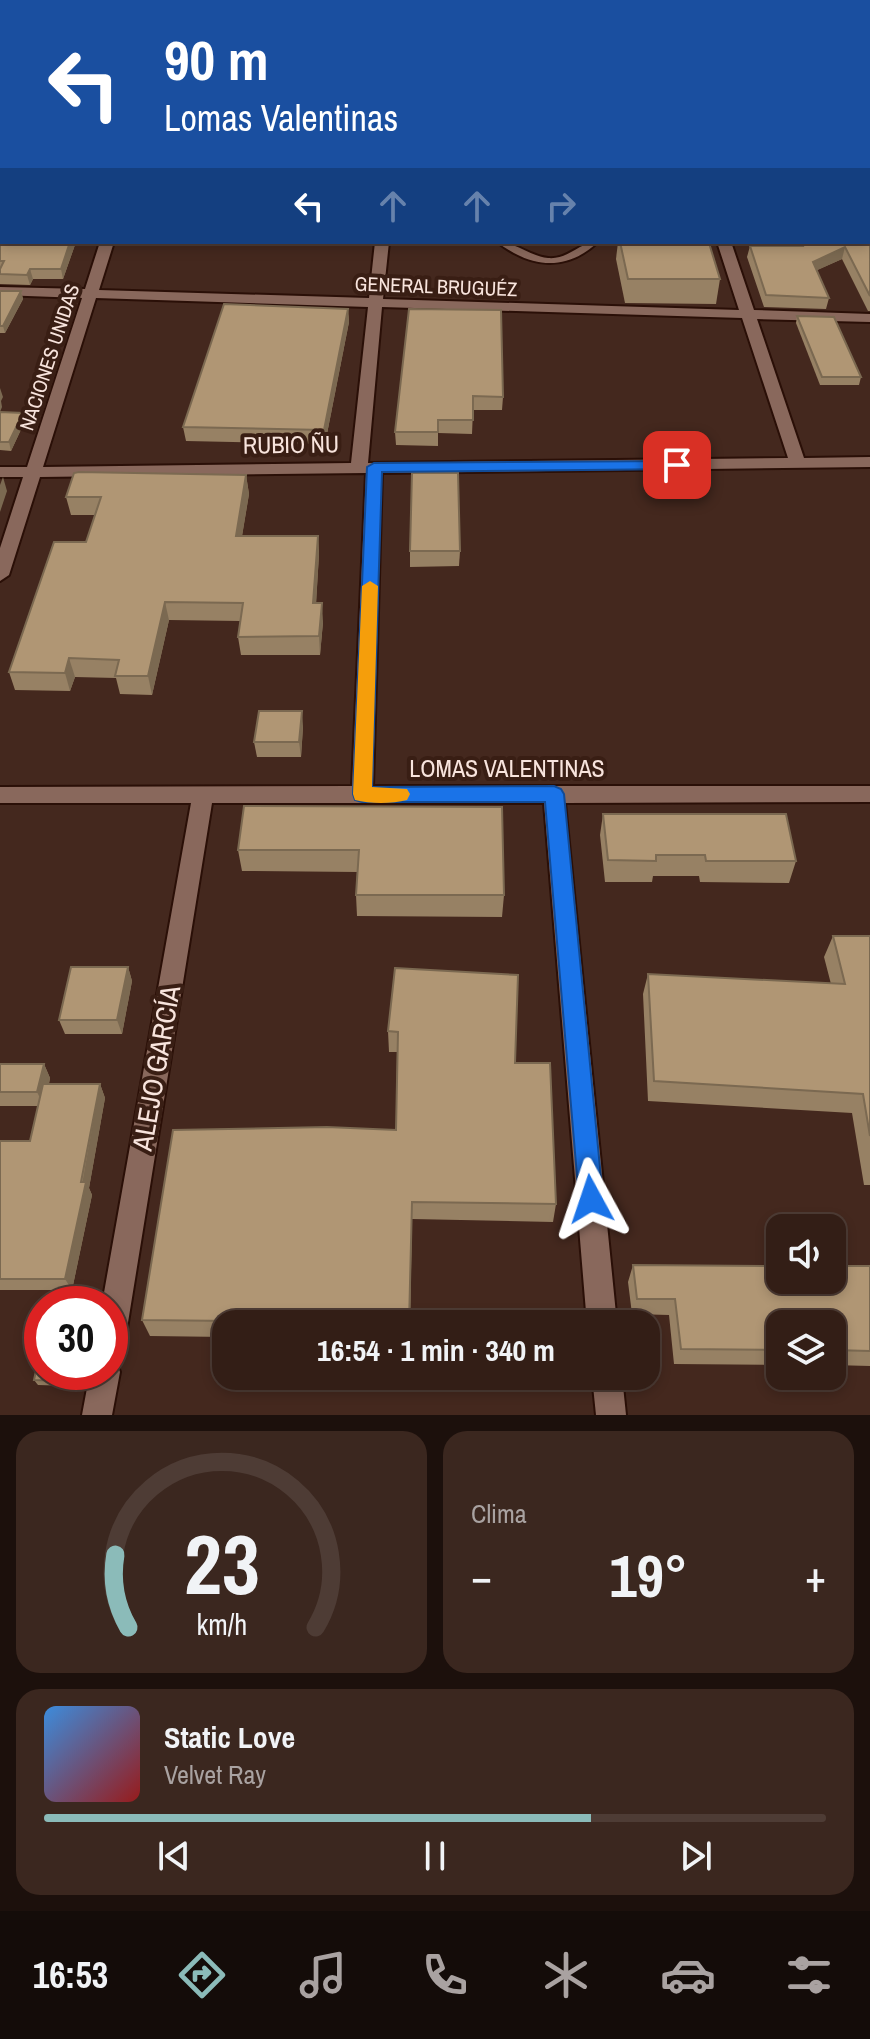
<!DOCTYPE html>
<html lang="es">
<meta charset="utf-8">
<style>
body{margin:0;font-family:"Archivo Narrow",sans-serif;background:#3b271f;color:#f1f3f6;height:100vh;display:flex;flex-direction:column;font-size:30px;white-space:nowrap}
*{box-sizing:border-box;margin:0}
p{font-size:26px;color:#a9a2a1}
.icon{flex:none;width:44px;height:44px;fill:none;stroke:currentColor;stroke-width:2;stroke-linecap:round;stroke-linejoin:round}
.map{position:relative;height:1415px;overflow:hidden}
.panel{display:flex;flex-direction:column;gap:16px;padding:16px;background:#1c100c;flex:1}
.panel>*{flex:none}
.guide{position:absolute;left:0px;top:0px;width:870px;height:244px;box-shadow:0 4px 12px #0003,0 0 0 2px #4e3c35;background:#1a4fa0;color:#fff;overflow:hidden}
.fabs{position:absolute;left:766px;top:1214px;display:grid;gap:16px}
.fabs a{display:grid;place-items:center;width:80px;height:80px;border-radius:16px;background:#331e16;box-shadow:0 4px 12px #0003,0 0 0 2px #4e3c35;font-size:40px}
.speed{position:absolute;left:24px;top:1286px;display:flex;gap:16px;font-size:40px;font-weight:700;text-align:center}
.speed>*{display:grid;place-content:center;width:104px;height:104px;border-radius:50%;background:#331e16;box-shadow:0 4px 12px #0003,0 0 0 2px #4e3c35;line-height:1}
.speed .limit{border:12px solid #d22;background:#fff;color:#111}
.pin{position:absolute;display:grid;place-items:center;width:68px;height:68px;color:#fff;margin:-34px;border-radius:16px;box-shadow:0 4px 12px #0006}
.me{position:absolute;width:88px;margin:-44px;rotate:355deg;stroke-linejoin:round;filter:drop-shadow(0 0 6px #0008)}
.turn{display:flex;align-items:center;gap:28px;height:168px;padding:0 32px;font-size:36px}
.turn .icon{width:104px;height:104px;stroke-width:2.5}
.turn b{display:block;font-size:56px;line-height:68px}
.lanes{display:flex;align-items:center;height:76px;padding:0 32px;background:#0003;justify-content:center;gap:40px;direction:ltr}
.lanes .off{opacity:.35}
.big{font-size:60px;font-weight:700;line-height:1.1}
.panel .card{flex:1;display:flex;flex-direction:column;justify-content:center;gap:12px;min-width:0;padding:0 28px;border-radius:24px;background:#3b271f}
.panel .dial{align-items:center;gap:0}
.dial svg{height:208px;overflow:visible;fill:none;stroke:#4e3c35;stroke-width:7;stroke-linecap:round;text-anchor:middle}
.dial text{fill:#f1f3f6;stroke:none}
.song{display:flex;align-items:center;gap:24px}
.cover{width:96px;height:96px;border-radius:12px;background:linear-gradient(135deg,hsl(210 70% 55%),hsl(0 70% 35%))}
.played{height:8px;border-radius:4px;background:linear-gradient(90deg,#8bbbb9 70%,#4e3c35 70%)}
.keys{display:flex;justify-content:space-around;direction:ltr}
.heat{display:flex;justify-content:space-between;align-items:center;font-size:44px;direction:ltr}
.panel .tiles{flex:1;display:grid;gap:16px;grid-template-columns:1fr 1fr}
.card:last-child{grid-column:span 2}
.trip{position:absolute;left:212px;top:1310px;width:448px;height:80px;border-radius:24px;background:#331e16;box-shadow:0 4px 12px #0003,0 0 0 2px #4e3c35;font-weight:700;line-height:80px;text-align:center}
.dock{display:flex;height:128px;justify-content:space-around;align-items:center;background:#140c09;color:#a9a2a1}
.dock .icon{width:56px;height:56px}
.dock .on{color:#8bbbb9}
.dock b{font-size:36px;color:#f1f3f6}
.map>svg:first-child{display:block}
</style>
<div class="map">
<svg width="870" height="1415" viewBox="0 0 870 1415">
<rect width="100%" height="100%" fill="#44281e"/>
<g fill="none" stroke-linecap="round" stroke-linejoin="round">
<!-- lane casing -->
<g stroke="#2a0f07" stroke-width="4">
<path id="lane" d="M497,242c19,0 32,14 51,16 20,2 31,-16 50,-16 -32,30 -67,26 -101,0z"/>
</g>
<!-- street casing -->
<g stroke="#2a0f07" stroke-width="4">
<g id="street">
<path d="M177,0h10l-11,2z"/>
<rect x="384" y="0" width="10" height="2"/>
<path d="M870,1v6h-2v-5h-3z"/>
<path d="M100,242h14l-15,48 270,8 6,-56h14l-6,57 356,11 -22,-68h14l23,68 116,4v8l-113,-3 47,139 66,-1v10l-488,6 -9,313h497v16l-305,1 52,521h-30l-43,-521h-332l-87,538 -5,10 -10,5v-52h-8l89,-501h-191v-16l352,-1 14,-313 -326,4 -31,98 -9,6v-33l23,-71h-23v-10h27l55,-169 -82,-3v-8l85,2zM96,298l272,9 -17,156 -308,4zM382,307l360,11 46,140 -420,5z"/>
<path d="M110,1359l6,2 4,11 -8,43h-30l8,-43h20z"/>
<path d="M592,1376h30l4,39h-30z"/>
</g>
</g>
<!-- lane -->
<use href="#lane" fill="#89685c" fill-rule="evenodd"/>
<!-- street -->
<use href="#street" fill="#89685c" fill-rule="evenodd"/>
</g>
<!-- wall -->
<g fill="#978164">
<path d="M0,6h2v236h74l-13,37h-30l-3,6 -30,-1v-182h2l-2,-1z"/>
<path d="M870,103v208h-2l-26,-52 -25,11 12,28 -3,11 -62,-2 -17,-50 3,-11h46l-2,-4h74z"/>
<path d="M549,242h22l-1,2z"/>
<path d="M618,242l91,1 11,36 -4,25 -91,-1 -9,-44z"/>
<path d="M0,291h21l2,8 -18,34h-5z"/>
<path d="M348,309l1,13 -24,122 -139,-3 -3,-14z"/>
<path d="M409,309l94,88 -1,13h-29l-1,24 -34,-1v13l-42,-1 -1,-13z"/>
<path d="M797,316l64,61 -2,8h-39l-24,-62z"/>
<path d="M0,412l25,9 -14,30 -11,-1z"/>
<path d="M246,475l3,19 -7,42h76l1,18 -3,49 7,19 -3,33h-79l-3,-18 2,-16 -71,-1 -17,75 -32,-1 -4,-16 -41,-1 -5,14 -55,-1 -6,-18 77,-130 9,-27h-24l-5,-18z"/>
<path d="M410,551h50l-1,15 -49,1z"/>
<path d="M303,726l-2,31h-44l-3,-15z"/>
<path d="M244,806l260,89 -2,22 -145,-1 -1,-21 1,-23 -115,-1 -4,-21z"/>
<path d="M603,814l193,47 -7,22 -89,-1 -1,-6h-46l-1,6h-47l-5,-47z"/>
<path d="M833,936h37v249h-6l-12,-72 -204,-12 -5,-107 5,-20 183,10 -7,-27z"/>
<path d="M128,967l4,14 -10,53h-57l-6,-14z"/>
<path d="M395,968l120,95 41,141 -3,18 -141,-3 -2,105h-184v13l-76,-1 -8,-16 254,-190 1,-78h-8l-1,-21z"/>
<path d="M0,1064h44l6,14 -1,6h51l5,14 -16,90 3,7 -20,95h-72v-149h30l8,-35h-38z"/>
<path d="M633,1265l237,1v100l-38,-1v-41h-52v41l-106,-1 -5,-49 -37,-1 -4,-32z"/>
<path d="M73,1372l-3,14 -32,-1 -4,-5z"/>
</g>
<!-- shaded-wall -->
<g fill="#7b6951">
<path d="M70,242h6l-13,37 -2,-10z"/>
<path d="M845,247l-3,12 -31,14 2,-11z"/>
<path d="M30,269l3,10 -3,6 -3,-10z"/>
<path d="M21,291l2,8 -18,34 -2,-7z"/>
<path d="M348,309l1,13 -24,122 -1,-14z"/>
<path d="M0,388l3,9 -2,4 1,6 -2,5z"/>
<path d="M23,413l2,8 -14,30 -2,-9z"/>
<path d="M246,475l3,19 -10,60 -3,-18z"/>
<path d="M3,477l4,14 -7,21v-27z"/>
<path d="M318,536l1,18 -4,68 -2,-19z"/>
<path d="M165,602l4,18 -17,75 -4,-19z"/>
<path d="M322,603l1,19 -3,33 -1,-19z"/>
<path d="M69,658l6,19 -5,14 -5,-18z"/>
<path d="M302,711l1,15 -2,31 -2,-15z"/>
<path d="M128,967l4,14 -10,53 -5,-14z"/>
<path d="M44,1064l6,14 -6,28 -7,-14z"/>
<path d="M100,1084l5,14 -16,90 3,7 -20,95 -7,-11z"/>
<path d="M412,1202l-2,122h-1z"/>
<path d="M69,1372h4l-3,14 -3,-5z"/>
</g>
<!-- building -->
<g fill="#b09674" stroke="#7b6951" stroke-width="2">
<rect x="2" y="0" width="157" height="2"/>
<path d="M208,0h41l-1,2h-41z"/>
<path d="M0,6h2v236h68l-9,27h-31l-3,6 -27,-1v-5l4,-8h-4v-159h2v-10h-2z"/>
<path d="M868,99l2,4v193l-25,-49 -32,15 16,36 -63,-3 -16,-49h53l-1,-4h66z"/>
<path d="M620,242l89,1 11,36h-92z"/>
<path d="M0,291h21l-18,35h-3z"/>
<path d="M224,304l124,5 -24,121 -141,-3z"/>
<path d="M409,309l92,1 2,87 -30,-1v24h-35v12h-43z"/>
<path d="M797,316l37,1 27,60h-39z"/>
<path d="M0,412l23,1 -14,29h-9z"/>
<path d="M79,472l167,3 -10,61h82l-5,67h9l-3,33 -81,1 5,-34 -78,-1 -17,74h-33l4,-16 -50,-2 -4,15 -56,-1 45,-130h32l15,-45h-35l8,-24z"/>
<path d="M412,473h46l2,78h-50z"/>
<path d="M259,711h43l-3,31h-45z"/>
<path d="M244,806l258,1 2,88h-148l3,-45h-121z"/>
<path d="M603,814h183l10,47h-90l-1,-6h-49v6l-48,-1z"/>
<path d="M833,936h37v200l-7,-42 -209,-13 -6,-107 197,10z"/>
<path d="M71,967h57l-11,53h-58z"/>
<path d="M395,968l123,7 -3,88h35l6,141 -144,-2 -3,122h-178v-3l-89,-1 31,-190 154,-3 69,3 2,-98 -10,-1z"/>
<path d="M0,1064h44l-7,28h-37z"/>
<path d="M43,1084h57l-19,98h5l-21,97h-65v-138h30z"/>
<path d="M633,1265l147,1v14h52v-14h38v85l-38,-1v-26h-52v26l-99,-1 -6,-50h-38z"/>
<path d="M42,1343v29h27l-2,9 -33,-1z"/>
</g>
<!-- route -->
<path fill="#1a73e8" stroke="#114b97" stroke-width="2" d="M677,461l5,1v7l-300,3 -10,315 182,-1 7,3 3,5 39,405 -3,9 -9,4 -9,-4 -3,-9 -34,-397h-183l-7,-2 -2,-6 14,-327 7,-4z"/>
<!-- slow -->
<path fill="#f59e0b" d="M370,581l8,5 -6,201 35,2 3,5 -3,6c-15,4 -37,4 -52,0l-2,-6 9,-208z"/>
<g text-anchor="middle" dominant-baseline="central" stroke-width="8" stroke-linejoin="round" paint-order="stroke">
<!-- far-street labels -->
<g font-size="20" fill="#f8e4dd" stroke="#391e14">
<text transform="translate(436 286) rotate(2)">GENERAL BRUGUÉZ</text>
<text transform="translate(49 357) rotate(-72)">NACIONES UNIDAS</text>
</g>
<!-- street labels -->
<g font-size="24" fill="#f8e4dd" stroke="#391e14">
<text transform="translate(291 444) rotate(-1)">RUBIO ÑU</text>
<text x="507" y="768">LOMAS VALENTINAS</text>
</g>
<!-- near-street labels -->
<g font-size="28" fill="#f8e4dd" stroke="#391e14">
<text transform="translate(156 1068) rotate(-80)">ALEJO GARCÍA</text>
</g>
</g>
</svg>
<div class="fabs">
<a><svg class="icon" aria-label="sound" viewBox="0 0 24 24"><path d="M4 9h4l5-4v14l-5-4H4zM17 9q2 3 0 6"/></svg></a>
<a><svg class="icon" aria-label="layers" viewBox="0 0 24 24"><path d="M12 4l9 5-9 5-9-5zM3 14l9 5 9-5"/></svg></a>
</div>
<div class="speed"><div class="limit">30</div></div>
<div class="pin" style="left:677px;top:465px;background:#d93025"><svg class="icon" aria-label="arrive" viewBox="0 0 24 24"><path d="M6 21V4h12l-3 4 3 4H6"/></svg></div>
<svg class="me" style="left:591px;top:1199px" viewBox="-20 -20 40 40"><path d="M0-17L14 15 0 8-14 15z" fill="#1a73e8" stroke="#fff" stroke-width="4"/></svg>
<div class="trip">16:54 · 1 min · 340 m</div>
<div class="guide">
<div class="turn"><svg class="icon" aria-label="left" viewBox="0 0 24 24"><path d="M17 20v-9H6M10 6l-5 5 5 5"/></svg><div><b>90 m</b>Lomas Valentinas</div></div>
<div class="lanes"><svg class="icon" aria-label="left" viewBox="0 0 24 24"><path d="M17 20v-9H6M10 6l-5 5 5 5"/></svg><svg class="icon off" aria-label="ahead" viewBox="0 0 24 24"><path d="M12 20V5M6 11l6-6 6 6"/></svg><svg class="icon off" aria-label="ahead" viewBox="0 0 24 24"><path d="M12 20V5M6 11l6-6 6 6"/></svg><svg class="icon off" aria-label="right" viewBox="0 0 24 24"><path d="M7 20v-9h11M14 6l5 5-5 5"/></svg></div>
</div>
</div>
<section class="panel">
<div class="tiles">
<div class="card dial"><svg viewBox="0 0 100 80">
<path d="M14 69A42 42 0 1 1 86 69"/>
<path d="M14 69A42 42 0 0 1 9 41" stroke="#8bbbb9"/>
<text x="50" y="56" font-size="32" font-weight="700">23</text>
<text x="50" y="72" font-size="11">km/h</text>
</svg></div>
<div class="card"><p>Clima</p>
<div class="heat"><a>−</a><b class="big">19°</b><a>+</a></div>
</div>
<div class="card">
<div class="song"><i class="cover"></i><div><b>Static Love</b><p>Velvet Ray</p></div></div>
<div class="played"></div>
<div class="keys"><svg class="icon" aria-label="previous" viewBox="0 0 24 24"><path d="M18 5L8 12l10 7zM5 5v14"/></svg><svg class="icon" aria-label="pause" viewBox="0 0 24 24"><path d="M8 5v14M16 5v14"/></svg><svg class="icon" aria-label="next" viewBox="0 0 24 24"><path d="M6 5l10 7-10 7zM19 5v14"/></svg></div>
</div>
</div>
</section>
<nav class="dock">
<b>16:53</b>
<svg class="icon on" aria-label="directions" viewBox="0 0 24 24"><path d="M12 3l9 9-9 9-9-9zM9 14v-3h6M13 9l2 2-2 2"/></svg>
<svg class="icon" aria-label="music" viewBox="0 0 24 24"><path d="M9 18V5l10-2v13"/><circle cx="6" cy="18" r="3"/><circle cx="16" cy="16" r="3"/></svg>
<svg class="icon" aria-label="phone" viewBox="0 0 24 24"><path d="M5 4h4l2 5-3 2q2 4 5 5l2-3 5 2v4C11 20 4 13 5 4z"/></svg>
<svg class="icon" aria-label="climate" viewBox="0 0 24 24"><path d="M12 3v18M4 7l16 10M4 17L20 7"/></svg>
<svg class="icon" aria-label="car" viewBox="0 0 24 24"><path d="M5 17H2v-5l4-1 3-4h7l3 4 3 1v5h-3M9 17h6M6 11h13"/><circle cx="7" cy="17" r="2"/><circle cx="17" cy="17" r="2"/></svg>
<svg class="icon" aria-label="filters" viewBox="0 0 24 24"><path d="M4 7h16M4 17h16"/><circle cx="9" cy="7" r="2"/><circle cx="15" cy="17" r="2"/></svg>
</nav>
